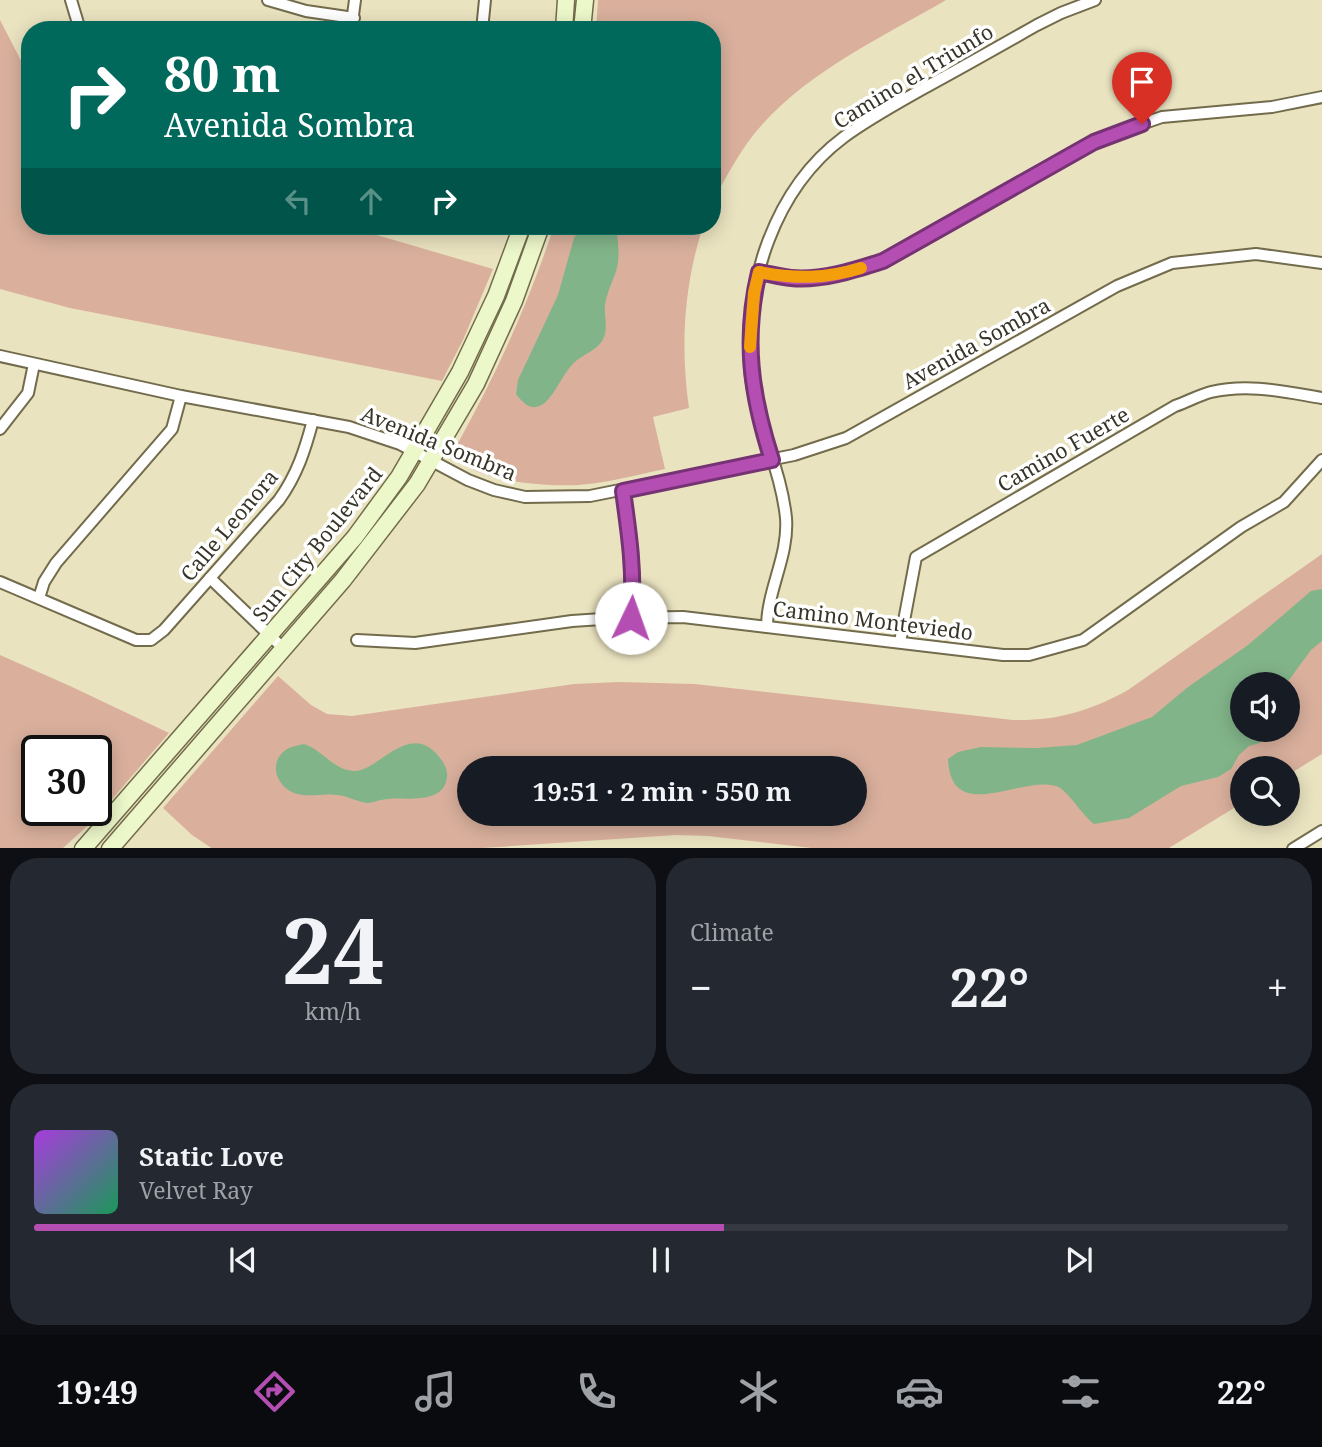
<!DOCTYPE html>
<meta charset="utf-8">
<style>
body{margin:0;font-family:"Noto Serif",serif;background:#242831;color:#f1f3f6;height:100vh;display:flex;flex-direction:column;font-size:26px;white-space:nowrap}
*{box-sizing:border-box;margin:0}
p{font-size:23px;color:#9ea1a6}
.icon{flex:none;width:38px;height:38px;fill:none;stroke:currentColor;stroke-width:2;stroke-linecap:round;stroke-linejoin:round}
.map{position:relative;height:848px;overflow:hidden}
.side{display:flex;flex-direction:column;gap:10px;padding:10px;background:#0d0f14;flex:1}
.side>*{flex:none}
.top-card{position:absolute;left:21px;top:21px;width:700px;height:214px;border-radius:28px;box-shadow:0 4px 18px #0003;background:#00695c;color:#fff;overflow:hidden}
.tools{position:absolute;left:1230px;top:672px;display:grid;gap:14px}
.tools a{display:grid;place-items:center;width:70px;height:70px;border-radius:50%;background:#171b24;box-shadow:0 4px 18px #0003;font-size:35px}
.speed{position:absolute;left:21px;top:735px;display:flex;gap:14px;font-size:35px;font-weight:700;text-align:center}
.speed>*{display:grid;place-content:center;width:91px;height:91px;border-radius:50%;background:#171b24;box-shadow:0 4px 18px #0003;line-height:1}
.speed .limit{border:4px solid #111;border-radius:10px;background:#fff;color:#111}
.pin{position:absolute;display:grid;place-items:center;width:60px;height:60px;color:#fff;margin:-72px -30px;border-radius:50% 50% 50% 0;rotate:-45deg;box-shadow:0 0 7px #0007}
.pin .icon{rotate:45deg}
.me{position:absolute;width:77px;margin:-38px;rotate:3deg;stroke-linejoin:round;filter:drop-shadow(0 0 5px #0008)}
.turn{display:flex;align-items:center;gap:24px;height:147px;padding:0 28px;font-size:32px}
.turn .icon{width:91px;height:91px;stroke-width:2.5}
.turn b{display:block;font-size:49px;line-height:60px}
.lanes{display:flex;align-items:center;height:66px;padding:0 28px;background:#0003;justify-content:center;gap:35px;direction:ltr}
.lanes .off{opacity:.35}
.big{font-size:52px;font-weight:700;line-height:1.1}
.side .card{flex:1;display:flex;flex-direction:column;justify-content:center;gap:10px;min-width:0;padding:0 24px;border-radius:28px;background:#242831}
.side .dial{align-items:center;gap:0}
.dial b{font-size:91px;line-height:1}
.song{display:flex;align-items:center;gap:21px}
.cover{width:84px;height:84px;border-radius:10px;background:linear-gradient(135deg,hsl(280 70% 55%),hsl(150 70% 35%))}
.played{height:7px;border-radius:4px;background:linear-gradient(90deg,#b54eb2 55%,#363941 55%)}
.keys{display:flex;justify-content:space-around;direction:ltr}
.heat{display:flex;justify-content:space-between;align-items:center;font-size:38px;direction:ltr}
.side .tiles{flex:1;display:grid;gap:10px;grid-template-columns:1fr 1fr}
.card:last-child{grid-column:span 2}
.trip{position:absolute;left:457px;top:756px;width:410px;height:70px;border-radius:35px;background:#171b24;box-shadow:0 4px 18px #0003;font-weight:700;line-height:70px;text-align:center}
.tab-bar{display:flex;height:112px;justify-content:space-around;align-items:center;background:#090b0e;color:#9ea1a6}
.tab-bar .icon{width:49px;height:49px}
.tab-bar .on{color:#b54eb2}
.tab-bar b{font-size:32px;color:#f1f3f6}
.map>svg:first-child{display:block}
</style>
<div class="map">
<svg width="1322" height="849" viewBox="0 0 1322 849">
<rect width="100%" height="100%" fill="#eae3c0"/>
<!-- green -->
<g fill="#dab09d" fill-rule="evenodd">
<path d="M598,0h348c-67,39 -142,73 -192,134 -17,22 -29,45 -42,69v-173h-116z"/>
<path d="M0,20l30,58v148h316l147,43 -30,71 -21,41 -372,-73 -70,-19z"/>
<path d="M554,226h149c-19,60 -23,119 -14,182l-36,9 12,52c-29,6 -58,14 -87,16 -25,2 -132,-3 -120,-42 39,-70 71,-141 96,-217z"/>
<path d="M1322,554v200l-34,21v-7h-46v35l-73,45 -349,1 -112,-13 -32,-1 -208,14h-255l-21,-14 -29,-27 115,-132 33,29 16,9 25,2 222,-32 46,-2 75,2 318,36c44,1 77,-9 115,-30zM1242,684h46v46h-46zM469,768h385v46h-385z"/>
<path d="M0,655l70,31 99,47 -74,86 -32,29h-63zM37,751h59v59h-59z"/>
</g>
<!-- water -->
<g fill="#82b489">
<path d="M582,226h34c2,16 5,33 -1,48 -4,11 -8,19 -10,31 -1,11 3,22 -1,32 -5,14 -23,17 -32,28 -15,15 -29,66 -56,29l2,-14 40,-85 16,-57z"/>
<path d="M1322,589v52l-11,9 -25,34h-44v46h35l-17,13 -11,3 -10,9 -8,14 -13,8 -37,9 -52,32 -35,6c-13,-10 -26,-34 -38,-38 -35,-11 -105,40 -108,-27l10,-7 23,-5 56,1 40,-3 75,-28 36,-30 60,-42 63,-54z"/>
<path d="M304,744c19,6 30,27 51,27 25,-1 55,-52 85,-13 4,5 8,12 7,19 -3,28 -41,20 -59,22 -7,0 -15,4 -21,4 -10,-1 -21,-8 -31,-8 -14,-2 -29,3 -42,-2 -20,-8 -26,-34 -5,-45 4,-2 11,-3 15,-4z"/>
</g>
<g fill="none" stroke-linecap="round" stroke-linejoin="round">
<!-- street casing -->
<g stroke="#726b4c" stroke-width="14">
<g id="street">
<path d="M71,0l9,30"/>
<path d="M268,0l38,11 48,7"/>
<path d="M351,30l4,-30"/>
<path d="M482,30l3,-30"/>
<path d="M759,272c11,2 21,5 32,6 31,3 64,-8 92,-17l211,-119 27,-11 41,-14 110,-10 50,-10"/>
<path d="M0,356l181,40 168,31 51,17 68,36 26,10 31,7 65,-1 204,-41 52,-17 271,-152 55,-23 84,-9 66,9"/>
<path d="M0,429l28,-36 6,-29"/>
<path d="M623,491c6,42 11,84 8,127"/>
<path d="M210,578l74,71"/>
<path d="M0,582l136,58h15l13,-10 115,-130c18,-25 26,-50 34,-80"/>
<path d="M39,598l5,-16 12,-19 116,-134 9,-33"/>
<path d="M767,627c0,-37 22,-71 19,-109 -5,-51 -32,-98 -36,-150 -6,-84 24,-179 94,-231 26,-19 54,-34 82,-50 37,-20 74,-41 111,-62l24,-12 34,-13"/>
<path d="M357,640l58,3 157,-22 45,-3 66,-1 320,38h26l54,-15 158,-113 43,-25 38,-42"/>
<path d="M900,642l16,-85 259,-151c12,-4 24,-11 36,-14 38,-9 74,0 111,6"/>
<path d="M1293,849l29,-18"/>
</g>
</g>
<!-- secondary casing -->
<g stroke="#726b4c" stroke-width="19">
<g id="secondary">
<path d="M564,30l2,-30"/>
<path d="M582,30l3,-30"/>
<path d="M83,849l272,-312 44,-60 61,-105 36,-76 26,-70"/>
<path d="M110,849l233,-269 74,-96 59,-100 38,-83 27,-75"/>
</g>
</g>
<!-- street -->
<use href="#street" stroke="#fff" stroke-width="10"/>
<!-- secondary -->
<use href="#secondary" stroke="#ecf8ca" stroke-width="16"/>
</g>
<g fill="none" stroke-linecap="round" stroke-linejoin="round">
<!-- route casing -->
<g stroke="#763374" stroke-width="18">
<path id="route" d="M631,618c4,-44 -2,-85 -8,-127l149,-31c-21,-65 -29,-121 -13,-188 11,2 22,5 32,6 31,3 64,-8 92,-17l211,-119 48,-18"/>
</g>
<!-- route -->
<use href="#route" stroke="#b54eb2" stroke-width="12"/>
<!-- slow -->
<path stroke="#f59e0b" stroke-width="12" d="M750,347l4,-54 5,-21c36,7 66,7 102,-4"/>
</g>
<g text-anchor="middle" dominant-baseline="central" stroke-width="7" stroke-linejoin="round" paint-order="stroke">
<!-- street labels -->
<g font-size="21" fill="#383528" stroke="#fff">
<text transform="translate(913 76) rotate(-31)">Camino el Triunfo</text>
<text transform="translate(976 343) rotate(-29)">Avenida Sombra</text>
<text transform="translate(439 443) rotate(22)">Avenida Sombra</text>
<text transform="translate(1063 449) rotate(-30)">Camino Fuerte</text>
<text transform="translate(229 525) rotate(-50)">Calle Leonora</text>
<text transform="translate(317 544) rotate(-51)">Sun City Boulevard</text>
<text transform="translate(873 620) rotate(7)">Camino Monteviedo</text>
</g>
</g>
</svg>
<div class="tools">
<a><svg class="icon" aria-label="sound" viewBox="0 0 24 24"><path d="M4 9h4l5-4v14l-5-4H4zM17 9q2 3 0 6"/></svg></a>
<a><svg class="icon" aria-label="search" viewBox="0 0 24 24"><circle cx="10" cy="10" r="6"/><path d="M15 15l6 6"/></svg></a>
</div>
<div class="speed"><div class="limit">30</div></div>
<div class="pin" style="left:1142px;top:124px;background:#d93025"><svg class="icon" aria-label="arrive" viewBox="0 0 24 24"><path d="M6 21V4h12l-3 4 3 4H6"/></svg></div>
<svg class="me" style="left:631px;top:618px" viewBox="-20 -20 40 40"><circle r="19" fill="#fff"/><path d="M0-13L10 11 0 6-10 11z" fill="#b54eb2"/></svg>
<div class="trip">19:51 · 2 min · 550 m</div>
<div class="top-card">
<div class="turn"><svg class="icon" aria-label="right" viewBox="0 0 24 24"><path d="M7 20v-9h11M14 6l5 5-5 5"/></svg><div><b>80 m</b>Avenida Sombra</div></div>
<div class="lanes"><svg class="icon off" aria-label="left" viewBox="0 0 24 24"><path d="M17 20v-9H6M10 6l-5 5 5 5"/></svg><svg class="icon off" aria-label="ahead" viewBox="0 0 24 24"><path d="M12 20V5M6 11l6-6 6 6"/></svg><svg class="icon" aria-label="right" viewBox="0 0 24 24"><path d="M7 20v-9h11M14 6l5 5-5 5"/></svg></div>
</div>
</div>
<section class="side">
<div class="tiles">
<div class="card dial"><b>24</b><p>km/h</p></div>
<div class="card"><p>Climate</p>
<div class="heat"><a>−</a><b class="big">22°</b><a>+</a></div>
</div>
<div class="card">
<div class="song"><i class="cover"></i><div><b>Static Love</b><p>Velvet Ray</p></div></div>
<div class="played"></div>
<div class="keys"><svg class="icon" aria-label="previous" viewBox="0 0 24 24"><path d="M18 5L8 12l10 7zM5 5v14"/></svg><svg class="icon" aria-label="pause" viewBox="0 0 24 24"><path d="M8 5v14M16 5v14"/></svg><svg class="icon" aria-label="next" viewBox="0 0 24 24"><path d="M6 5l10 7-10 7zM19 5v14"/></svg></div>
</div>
</div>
</section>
<nav class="tab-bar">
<b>19:49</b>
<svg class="icon on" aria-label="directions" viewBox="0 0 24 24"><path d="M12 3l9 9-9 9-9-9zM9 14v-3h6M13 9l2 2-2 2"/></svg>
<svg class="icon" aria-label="music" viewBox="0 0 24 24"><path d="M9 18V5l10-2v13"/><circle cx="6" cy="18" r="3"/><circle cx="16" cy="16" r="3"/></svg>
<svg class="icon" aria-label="phone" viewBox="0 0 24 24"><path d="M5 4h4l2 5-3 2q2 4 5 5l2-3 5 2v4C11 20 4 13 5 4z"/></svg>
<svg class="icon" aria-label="climate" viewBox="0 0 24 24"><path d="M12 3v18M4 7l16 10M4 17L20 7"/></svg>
<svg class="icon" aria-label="car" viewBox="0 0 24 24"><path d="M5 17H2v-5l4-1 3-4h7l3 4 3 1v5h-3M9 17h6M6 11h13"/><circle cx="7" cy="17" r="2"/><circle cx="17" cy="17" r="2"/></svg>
<svg class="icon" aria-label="filters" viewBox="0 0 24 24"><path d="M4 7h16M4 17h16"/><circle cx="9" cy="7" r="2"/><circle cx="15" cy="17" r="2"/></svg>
<b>22°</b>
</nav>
